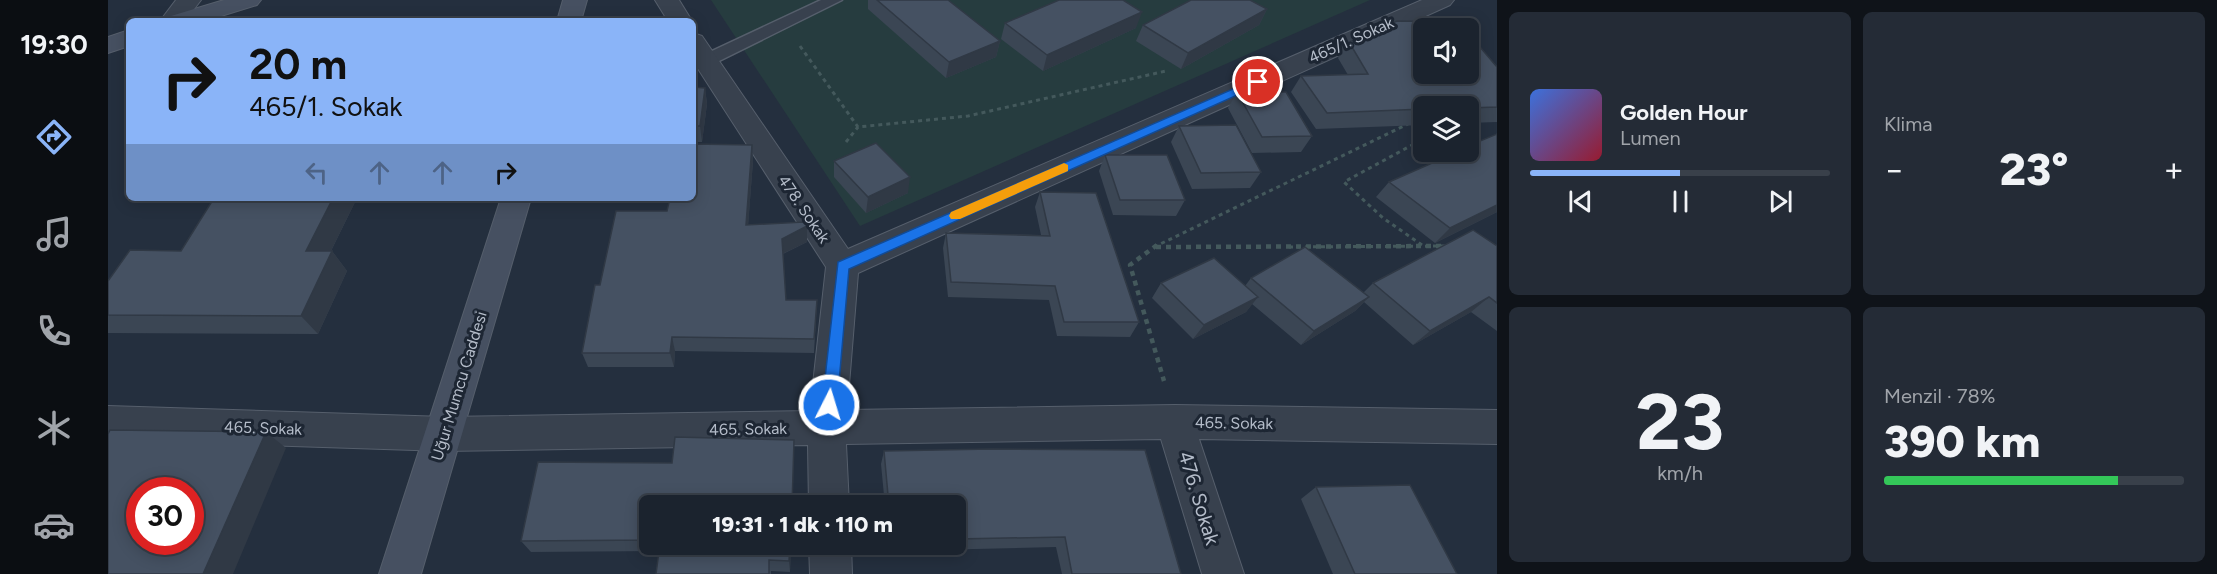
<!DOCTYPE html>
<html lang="tr">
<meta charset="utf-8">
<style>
body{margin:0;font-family:Figtree,sans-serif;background:#242b36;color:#f1f3f6;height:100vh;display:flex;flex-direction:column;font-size:22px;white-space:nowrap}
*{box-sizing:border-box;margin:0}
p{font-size:20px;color:#a0a4aa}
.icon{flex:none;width:33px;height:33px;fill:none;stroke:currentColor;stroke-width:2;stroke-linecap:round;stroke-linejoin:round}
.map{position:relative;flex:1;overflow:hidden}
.drawer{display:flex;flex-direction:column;gap:12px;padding:12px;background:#0f1319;width:720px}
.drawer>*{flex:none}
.top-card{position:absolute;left:18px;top:18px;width:570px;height:183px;border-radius:9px;box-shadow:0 3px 15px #0003,0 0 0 2px #39404a;background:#8ab4f8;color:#111;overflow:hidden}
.tools{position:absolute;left:1305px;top:18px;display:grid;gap:12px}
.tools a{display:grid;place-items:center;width:66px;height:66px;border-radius:9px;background:#1b232e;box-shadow:0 3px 15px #0003,0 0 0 2px #39404a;font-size:30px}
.speed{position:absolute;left:18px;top:477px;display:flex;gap:12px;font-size:30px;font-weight:700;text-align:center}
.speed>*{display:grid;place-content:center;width:78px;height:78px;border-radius:50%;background:#1b232e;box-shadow:0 3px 15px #0003,0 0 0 2px #39404a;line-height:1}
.speed .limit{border:9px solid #d22;background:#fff;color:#111}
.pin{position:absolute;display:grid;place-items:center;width:51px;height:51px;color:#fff;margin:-26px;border:3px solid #fff;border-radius:50%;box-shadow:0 2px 6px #0007}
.me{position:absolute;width:66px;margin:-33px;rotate:5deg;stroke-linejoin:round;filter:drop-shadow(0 0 4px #0008)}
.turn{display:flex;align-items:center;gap:21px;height:126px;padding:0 24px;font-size:27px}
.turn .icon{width:78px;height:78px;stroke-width:2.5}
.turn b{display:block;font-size:42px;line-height:51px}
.lanes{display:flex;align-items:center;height:57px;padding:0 24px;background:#0003;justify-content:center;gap:30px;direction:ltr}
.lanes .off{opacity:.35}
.big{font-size:45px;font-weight:800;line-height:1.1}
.drawer .tile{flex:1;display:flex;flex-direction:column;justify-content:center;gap:9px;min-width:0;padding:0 21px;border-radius:9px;background:#242b36}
.drawer .dial{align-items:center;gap:0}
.dial b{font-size:78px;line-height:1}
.song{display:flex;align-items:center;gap:18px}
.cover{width:72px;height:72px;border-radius:9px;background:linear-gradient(135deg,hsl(220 70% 55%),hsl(350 70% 35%))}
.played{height:6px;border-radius:3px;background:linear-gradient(90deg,#8ab4f8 50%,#39404a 50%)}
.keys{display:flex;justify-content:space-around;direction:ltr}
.heat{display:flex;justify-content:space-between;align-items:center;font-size:33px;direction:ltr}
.charge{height:9px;border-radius:4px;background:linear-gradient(90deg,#34c759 78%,#39404a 0)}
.drawer .tiles{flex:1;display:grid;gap:12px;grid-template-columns:repeat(2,1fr)}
.trip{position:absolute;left:531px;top:495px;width:327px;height:60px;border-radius:9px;background:#1b232e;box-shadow:0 3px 15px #0003,0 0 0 2px #39404a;font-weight:800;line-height:60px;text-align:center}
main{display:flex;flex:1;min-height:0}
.dock{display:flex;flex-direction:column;width:108px;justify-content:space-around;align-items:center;background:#0b0e12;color:#a0a4aa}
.dock .icon{width:42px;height:42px}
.dock .active{color:#8ab4f8}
.dock b{font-size:27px;color:#f1f3f6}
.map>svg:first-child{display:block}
</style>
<main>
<nav class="dock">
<b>19:30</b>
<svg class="icon active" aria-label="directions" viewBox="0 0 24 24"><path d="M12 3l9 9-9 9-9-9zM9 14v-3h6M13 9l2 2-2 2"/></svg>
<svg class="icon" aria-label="music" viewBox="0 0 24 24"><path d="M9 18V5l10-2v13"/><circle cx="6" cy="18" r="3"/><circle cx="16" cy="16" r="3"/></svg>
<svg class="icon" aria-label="phone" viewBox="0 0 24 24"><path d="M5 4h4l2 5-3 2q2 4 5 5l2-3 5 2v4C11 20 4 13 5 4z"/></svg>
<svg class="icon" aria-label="climate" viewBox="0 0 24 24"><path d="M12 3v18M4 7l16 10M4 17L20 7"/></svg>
<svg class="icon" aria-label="car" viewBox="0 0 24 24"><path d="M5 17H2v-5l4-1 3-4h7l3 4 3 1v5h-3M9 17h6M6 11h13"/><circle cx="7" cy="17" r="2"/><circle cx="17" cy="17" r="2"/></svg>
</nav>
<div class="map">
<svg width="1389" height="574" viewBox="0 0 1389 574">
<rect width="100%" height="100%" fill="#242f3e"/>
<!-- green -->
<path fill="#263c3f" d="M603,0h659l-510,226z"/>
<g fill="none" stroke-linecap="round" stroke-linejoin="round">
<!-- lane casing -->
<g stroke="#565f6c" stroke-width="3">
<path id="lane" d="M713,0h21l-131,65 -6,1 -9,-5 3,-4z"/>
</g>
<!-- street casing -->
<g stroke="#565f6c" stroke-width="2">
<g id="street">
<path d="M68,0h25l-16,21h-25z"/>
<path d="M547,0h24l13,21h-24z"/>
<path d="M1314,0h32l-4,5 -592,268 -11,137 328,-5 322,5v34l-298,-5 45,135h-42l-41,-135 -315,5 3,62h-40l-1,-61 -363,6 -337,-11v-34l337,11 365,-6 16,-144 -133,-206v-28l9,3 146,213z"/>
<path d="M701,544h42l1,30h-42z"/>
</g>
</g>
<!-- secondary casing -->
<g stroke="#565f6c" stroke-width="2">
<g id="secondary">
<path d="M116,0h37l-4,5 -52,16h-37l3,-5z"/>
<path d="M455,0h24l-6,21h-24z"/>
<path d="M21,30v16l-21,7v-16z"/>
<path d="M393,198h30l-110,376h-42z"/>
</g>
</g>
<!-- path-far1 -->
<g stroke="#44595c" stroke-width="3" stroke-dasharray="4 4" stroke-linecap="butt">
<path d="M692,46l58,81 110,-11 198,-45"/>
<path d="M738,142l12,-15"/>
<path d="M1318,152l15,9"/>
<path d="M1314,245l-39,-27 -39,-36 70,-38 10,6"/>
<path d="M1046,247l254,-123"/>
<path d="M1181,247l156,-1"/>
</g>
<!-- path -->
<g stroke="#44595c" stroke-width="4.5" stroke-dasharray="5 5" stroke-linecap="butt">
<path d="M1049,245l-27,20 34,116"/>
<path d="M1048,247l289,-1"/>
</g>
<!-- lane -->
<use href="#lane" fill="#38414e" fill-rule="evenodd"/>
<!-- street -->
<use href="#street" fill="#38414e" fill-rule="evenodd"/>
<!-- secondary -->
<use href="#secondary" fill="#465061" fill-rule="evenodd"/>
</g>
<!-- wall -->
<g fill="#3b4654">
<path d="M760,0h80l52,41 -4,16 -50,21 -78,-69z"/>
<path d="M1159,9l-8,16 -78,44 -45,-28 7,-16z"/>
<path d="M897,23l131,5 -93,43 -42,-32z"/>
<path d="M1241,42l148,25v55l-29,1v-17h-44v19l-108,4 -25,-37 10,-16 47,-1 -10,-17z"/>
<path d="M585,87l12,1 2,16 -5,38h-9z"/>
<path d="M1129,92l75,44 -11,16 -49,1 -24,-45z"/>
<path d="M1071,126l82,46 -11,16 -58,1 -21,-47z"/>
<path d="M644,145l1,16 -5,64 59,1v16l-24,12 3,46h31l-3,53 -139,-2 -1,16h-86l-6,-14 18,-68 67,-74z"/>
<path d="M997,155l80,45 -9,16 -63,-1 -14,-44z"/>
<path d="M726,161l74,32 -42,20 -32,-36z"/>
<path d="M1281,182l108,30 -62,31 -59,-46z"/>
<path d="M932,192l99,130 -9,15 -73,-1 -8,-36 -101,-3 -5,-49 3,-15 95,2 -6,-28z"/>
<path d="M106,198h143l-26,53h1l15,20 -29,63 -210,-1v-52l73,-30z"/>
<path d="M1389,246v85l-26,-19 -58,33 -49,-43 -9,9 -54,34 -49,-41 -6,8 -53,27 -41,-41 9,-15 84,3 6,-8 113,14 9,-9z"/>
<path d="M776,451l297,123h-119l-6,-27 -166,4 -1,-7h67v-38h-71l-4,-42z"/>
<path d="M686,454l-144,52v38h141l-1,28 -19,-1v3h-115l3,-23 -128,1 -10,-11 151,-78z"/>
<path d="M1208,487l141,87h-124l-32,-75z"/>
</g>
<!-- shaded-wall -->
<g fill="#303945">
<path d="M1159,9l-8,16 -78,44 7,-16z"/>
<path d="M1034,12l-6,16 -93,43 4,-16z"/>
<path d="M892,41l-4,16 -50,21 3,-16z"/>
<path d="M597,88l2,16 -5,38 -2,-16z"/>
<path d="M644,145l1,16 -6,80 -1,-16z"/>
<path d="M802,177l-2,16 -42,20 2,-16z"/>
<path d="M225,198h24l-36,73 -15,-20z"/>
<path d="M1389,205v7l-62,31 15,-15z"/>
<path d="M699,226v16l-25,12v-15z"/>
<path d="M224,251l15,20 -29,63 -17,-18z"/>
<path d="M1150,297l-12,15 -53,27 11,-14z"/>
<path d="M1261,297l-14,14 -54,34 13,-14z"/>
<path d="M1381,297l-18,15 -58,33 17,-14z"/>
<path d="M564,337l3,14 -1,16 -4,-14z"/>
<path d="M158,432l20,16 -53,126h-30z"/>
<path d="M682,544h1l-1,28 -1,-11z"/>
</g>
<!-- building -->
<g fill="#455162" stroke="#303945" stroke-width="1.5" fill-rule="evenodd">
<path d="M769,0h71l52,41 -51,21z"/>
<path d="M951,0h64l19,12 -95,43 -42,-32z"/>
<path d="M1083,0h59l17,9 -79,44 -45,-28z"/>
<path d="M1289,21l63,1 5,6h-41v46h44v-41l29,34v40l-29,1v-2h-44v3l-97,4 -26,-37 67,-2 -19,-32z"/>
<path d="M585,87l12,1 -5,38h-7z"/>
<path d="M1129,92h49l26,44 -50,1z"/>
<path d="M1128,125l25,47 -60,1 -22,-47z"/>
<path d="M1389,134v71l-47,23 -61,-46 68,-30h11v-6z"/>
<path d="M768,143l34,34 -42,20 -34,-36z"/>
<path d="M585,144l59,1 -6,80 58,-3 3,4 -25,13 4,61h31l-3,39 -142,-2 -2,16h-88l13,-68h5l16,-74h51l3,-13h23z"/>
<path d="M997,155h62l18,45h-65z"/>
<path d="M932,192l56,1 43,129h-75l-9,-36 -104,-4 -5,-49 104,3z"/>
<path d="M106,198h119l-27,53h26l-31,65 -193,-1v-34l22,-31 51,1z"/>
<path d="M1365,230l24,16v57l-8,-6 -59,34 -57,-48z"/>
<path d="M1197,247l64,50 -55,34 -63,-53z"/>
<path d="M1106,258l44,39 -54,28 -43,-42z"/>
<path d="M2,430l156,2 -63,142h-95v-140zM32,490h50v52h-50z"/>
<path d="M567,437l119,3 -2,66h-142v34l-129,1 17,-79 134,1z"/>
<path d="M884,449l153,1 36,124h-109l-7,-37 -109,2v-33h-67l-5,-55z"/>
<path d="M1302,485l47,89h-102l-39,-87z"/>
<path d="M552,544h130l-1,17 -20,-1v14h-113z"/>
</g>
<!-- route -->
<path fill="#1a73e8" stroke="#114b97" stroke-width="1.5" d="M1150,78l5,4 -1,2 -413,185 -12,136 -2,4h-11l-2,-4 16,-143z"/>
<!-- slow -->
<path fill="#f59e0b" d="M956,163l4,2v6l-108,48h-9l-2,-3 2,-4z"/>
<g text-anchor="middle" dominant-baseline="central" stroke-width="6" stroke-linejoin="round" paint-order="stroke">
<!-- street labels -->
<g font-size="16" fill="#b4bcc9" stroke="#1d2633">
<text transform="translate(1243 40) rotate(-24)">465/1. Sokak</text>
<text transform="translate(696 209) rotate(56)">478. Sokak</text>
<text transform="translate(351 386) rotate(-73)">Uğur Mumcu Caddesi</text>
<text transform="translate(1126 423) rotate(1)">465. Sokak</text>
<text transform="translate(155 428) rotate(2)">465. Sokak</text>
<text transform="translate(640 429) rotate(-1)">465. Sokak</text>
</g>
<!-- near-street labels -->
<g font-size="20" fill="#b4bcc9" stroke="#1d2633">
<text transform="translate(1091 498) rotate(73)">476. Sokak</text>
</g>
</g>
</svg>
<div class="tools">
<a><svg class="icon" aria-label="sound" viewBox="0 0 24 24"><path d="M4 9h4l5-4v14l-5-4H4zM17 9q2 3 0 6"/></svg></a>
<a><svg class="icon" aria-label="layers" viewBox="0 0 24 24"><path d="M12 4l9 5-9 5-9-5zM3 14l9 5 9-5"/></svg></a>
</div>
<div class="speed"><div class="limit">30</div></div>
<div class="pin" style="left:1150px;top:82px;background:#d93025"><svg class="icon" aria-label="arrive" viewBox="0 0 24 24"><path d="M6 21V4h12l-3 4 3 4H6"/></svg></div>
<svg class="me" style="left:721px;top:405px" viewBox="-20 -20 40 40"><circle r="17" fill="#1a73e8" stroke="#fff" stroke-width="3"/><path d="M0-11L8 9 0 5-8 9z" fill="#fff"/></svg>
<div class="trip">19:31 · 1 dk · 110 m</div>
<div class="top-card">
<div class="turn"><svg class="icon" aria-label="right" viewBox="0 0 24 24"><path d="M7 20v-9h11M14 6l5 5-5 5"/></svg><div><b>20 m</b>465/1. Sokak</div></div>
<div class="lanes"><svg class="icon off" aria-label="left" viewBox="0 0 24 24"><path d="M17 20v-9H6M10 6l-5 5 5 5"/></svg><svg class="icon off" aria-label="ahead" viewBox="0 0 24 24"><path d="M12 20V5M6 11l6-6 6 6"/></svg><svg class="icon off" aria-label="ahead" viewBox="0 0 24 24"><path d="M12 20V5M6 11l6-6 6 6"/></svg><svg class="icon" aria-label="right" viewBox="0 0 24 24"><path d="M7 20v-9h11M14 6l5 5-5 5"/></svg></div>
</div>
</div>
<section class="drawer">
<div class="tiles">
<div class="tile">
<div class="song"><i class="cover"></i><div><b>Golden Hour</b><p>Lumen</p></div></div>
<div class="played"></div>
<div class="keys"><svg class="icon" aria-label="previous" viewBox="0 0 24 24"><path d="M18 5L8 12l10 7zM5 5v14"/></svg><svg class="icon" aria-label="pause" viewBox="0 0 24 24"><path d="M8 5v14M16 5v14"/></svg><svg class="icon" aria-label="next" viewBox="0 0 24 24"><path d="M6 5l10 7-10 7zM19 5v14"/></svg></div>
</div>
<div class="tile"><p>Klima</p>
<div class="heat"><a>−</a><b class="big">23°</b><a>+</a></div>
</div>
<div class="tile dial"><b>23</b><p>km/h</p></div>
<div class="tile"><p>Menzil · 78%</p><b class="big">390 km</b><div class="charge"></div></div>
</div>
</section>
</main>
